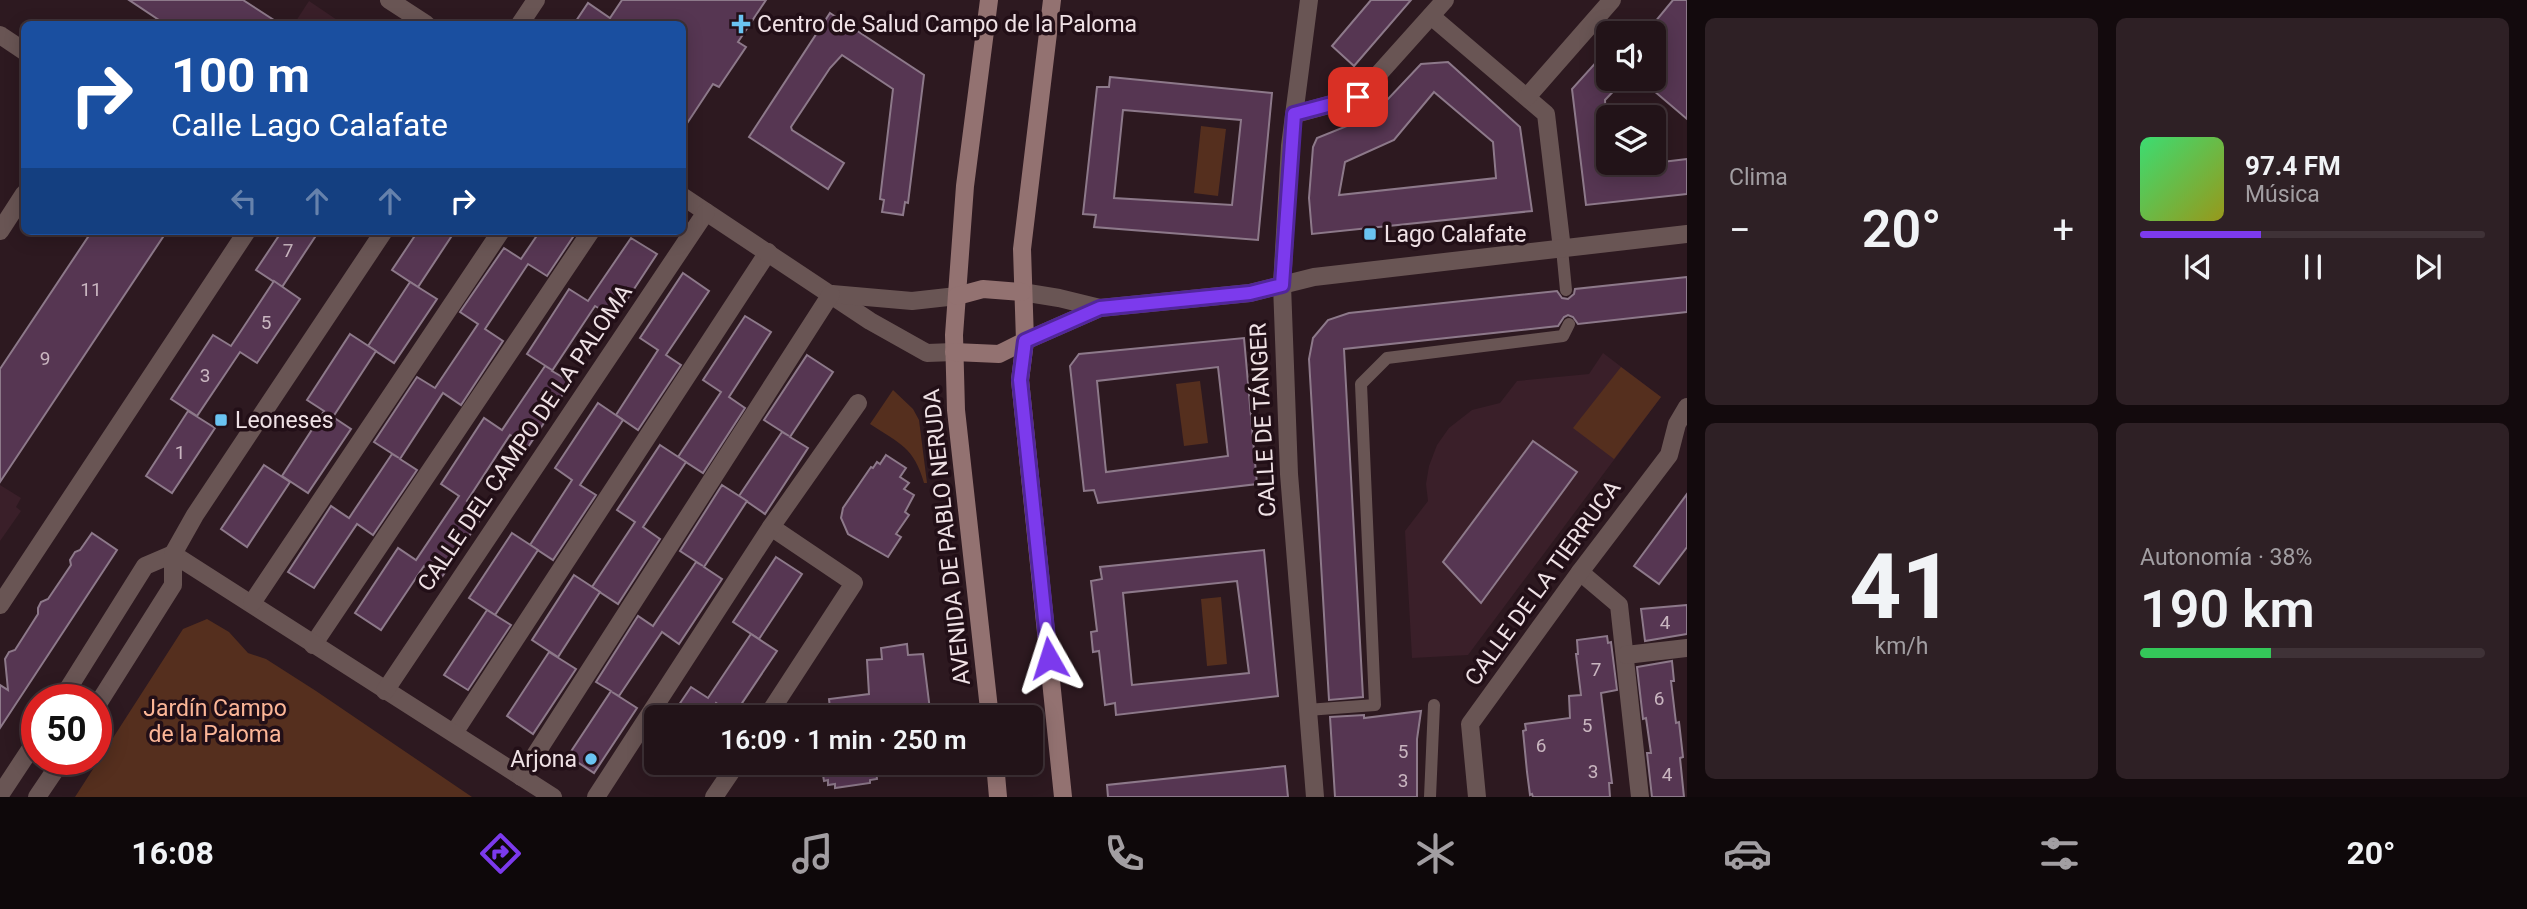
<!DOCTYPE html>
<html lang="es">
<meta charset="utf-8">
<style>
body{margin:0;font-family:Roboto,sans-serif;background:#2e2025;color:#f1f3f6;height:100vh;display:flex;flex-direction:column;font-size:26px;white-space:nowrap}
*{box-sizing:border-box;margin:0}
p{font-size:23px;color:#a29ea2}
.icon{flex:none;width:38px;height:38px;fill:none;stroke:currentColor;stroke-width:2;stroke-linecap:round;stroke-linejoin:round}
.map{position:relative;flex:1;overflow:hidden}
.details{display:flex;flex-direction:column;gap:18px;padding:18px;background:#130a0d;width:840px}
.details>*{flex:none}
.guide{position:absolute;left:21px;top:21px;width:665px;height:214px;border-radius:10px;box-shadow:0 4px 18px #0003,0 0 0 2px #3f3237;background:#1a4fa0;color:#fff;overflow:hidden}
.tools{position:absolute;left:1596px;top:21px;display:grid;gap:14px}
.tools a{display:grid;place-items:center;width:70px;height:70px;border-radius:10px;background:#221318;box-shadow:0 4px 18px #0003,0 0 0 2px #3f3237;font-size:35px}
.speed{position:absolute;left:21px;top:684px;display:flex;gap:14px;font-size:35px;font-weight:700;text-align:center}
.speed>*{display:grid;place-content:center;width:91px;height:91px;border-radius:50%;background:#221318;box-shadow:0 4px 18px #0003,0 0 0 2px #3f3237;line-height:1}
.speed .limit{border:10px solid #d22;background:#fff;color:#111}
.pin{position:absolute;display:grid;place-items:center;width:60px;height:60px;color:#fff;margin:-30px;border-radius:14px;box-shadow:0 4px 10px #0006}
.me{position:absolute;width:77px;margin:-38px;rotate:354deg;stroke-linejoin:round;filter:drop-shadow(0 0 5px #0008)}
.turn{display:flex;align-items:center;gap:24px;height:147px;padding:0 35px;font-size:32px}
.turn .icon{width:91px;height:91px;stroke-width:2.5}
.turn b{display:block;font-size:49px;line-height:60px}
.lanes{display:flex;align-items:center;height:66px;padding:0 35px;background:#0003;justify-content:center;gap:35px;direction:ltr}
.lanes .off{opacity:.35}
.big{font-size:52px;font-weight:600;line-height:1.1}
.details .tile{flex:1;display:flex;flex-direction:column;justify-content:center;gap:10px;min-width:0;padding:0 24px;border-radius:10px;background:#2e2025}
.details .dial{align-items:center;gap:0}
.dial b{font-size:91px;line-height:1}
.song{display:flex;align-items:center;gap:21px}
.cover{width:84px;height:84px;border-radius:10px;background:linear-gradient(135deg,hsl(140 70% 55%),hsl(60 70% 35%))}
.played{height:7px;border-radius:4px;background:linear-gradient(90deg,#7c3aed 35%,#3f3237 35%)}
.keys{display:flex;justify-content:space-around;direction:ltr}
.heat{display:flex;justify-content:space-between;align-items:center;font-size:38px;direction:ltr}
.charge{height:10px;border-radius:5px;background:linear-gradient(90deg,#34c759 38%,#3f3237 0)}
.details .tiles{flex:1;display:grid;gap:18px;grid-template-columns:repeat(2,1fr)}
.trip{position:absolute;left:644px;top:705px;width:399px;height:70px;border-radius:10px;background:#221318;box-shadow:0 4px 18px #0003,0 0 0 2px #3f3237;font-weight:600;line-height:70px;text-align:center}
.menu{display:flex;height:112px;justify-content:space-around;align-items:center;background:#0e080a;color:#a29ea2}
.menu .icon{width:49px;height:49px}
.menu .current{color:#7c3aed}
.menu b{font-size:32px;color:#f1f3f6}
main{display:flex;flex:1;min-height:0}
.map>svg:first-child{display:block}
</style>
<main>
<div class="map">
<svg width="1687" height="797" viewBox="0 0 1687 797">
<rect width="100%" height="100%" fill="#2d1920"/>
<!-- built -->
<g fill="#3a1f29">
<path d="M309,1l34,23h-49z"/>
<path d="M1603,353l58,44 -193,258 -56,3 -7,-127 23,-30 -2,-17 3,-18 8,-21 12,-17 23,-18 28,-7 17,-22 72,-7z"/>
<path d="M0,485l21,13 -5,9 5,4 -21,30z"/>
</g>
<!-- green -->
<g fill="#552f1e">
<path d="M1201,126l25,3 -8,67 -24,-3z"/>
<path d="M1621,367l40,30 -47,62 -41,-31z"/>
<path d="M1200,381l8,62 -24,3 -8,-62z"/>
<path d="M893,390l20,19 6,11 8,63h-3c-10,-36 -24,-39 -54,-59z"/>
<path d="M1221,597l6,67 -20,2 -6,-67z"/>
<path d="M207,619l22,13 19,21 18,6 50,32 156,106h-397l108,-168z"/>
</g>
<!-- building -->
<g fill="#563652" stroke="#8d798a" stroke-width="2" fill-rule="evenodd">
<path d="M129,0h114l37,24h-115z"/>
<path d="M622,0h144l-28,42 8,5 -27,40 -6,-3 -31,47v-107h-108l14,-21 22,15z"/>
<path d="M1371,0h40l-57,66 -22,-20z"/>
<path d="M1673,0h14v119l-47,-40h14v-56z"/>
<path d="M830,13l94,62 -16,128 -3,-1 -2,13 -21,-3 2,-12 -4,-1 13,-110 -51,-34 -12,13 -39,59 1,3 52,33 -16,26 -79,-52z"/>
<path d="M1608,49v30h17l-20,21 3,63h4v5l75,-9v35l-101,11 -14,-116z"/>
<path d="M1448,62l72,65 12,84 -220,23 -3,-36 4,-51 4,-9 55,-22 49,-52zM1434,92l59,50 3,36 -157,17 6,-33 49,-22z"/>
<path d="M1110,77l162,16 -14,147 -164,-13 2,-12 -13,-1 14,-127h12zM1123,110l118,10 -9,85 -118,-7z"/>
<path d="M92,231h75l-167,251v-113z"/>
<path d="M282,231h37l-37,56 -26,-17z"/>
<path d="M418,231h37l-37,56 -26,-17z"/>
<path d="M540,231h37l-30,45 -19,-12 -43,65 18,12 -42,64 -18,-12 -43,66 17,11 -44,65 -16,-11 -43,64 -26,-16 43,-66 18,12 43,-64 7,4 -25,-16 43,-65 18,11 43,-64 -18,-12 44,-64 17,11z"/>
<path d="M631,238l26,16 -42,64 -20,-12 -43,65 19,11 -43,65 -18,-12 -43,66 18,11 -43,65 -18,-11 -43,64 -26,-17 43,-65 18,12 43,-64 -18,-12 43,-66 18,12 43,-64 7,4 -25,-16 42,-65 19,12z"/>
<path d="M683,273l26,18 -43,64 15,10 -43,65 -22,-15 42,-65 -18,-12z"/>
<path d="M1687,277v35l-109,12 -5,-7 -5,-2 -4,2 -6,9 -214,23 19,348 -34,3 -20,-341 4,-21 15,-18 21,-7 208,-22 5,7 6,1 6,-5 1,-5z"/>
<path d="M274,281l26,18 -43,64 -17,-11 -43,64 -26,-17 42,-64 18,11z"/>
<path d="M410,282l27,17 -43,64 -26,-17z"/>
<path d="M745,316l26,16 -42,65 16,11 -42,65 -25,-16 43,-65 -18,-12z"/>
<path d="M350,334l26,17 -43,66 18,12 -43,64 -26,-17 42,-65 -17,-11z"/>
<path d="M1244,338l13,146 -159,19 -4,-13 -10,1 -14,-125 9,-12zM1218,367l10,89 -122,16 -9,-91z"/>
<path d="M807,355l26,17 -43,65 18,11 -43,66 -26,-18 43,-64 7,4 -25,-16z"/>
<path d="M598,403l25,17 -43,65 16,10 -43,65 -23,-15 42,-65 -17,-12z"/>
<path d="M188,411l27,17 -43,65 -26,-17z"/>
<path d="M1533,441l44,31 -96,131 -38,-41z"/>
<path d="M660,445l26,17 -43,65 17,12 -42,65 -26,-17 43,-65 -18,-12z"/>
<path d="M886,455l20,13 -6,9 9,6 -5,6 10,6 -9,17 4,3 -13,19 5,3 -13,20 -40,-23 -7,-16 2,-10 28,-41 2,1 4,-6 3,2z"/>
<path d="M264,465l26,17 -43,65 -26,-18z"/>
<path d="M722,485l25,16 -43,66 18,12 -43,65 -17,-12 -43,64 -7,-4 25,16 -43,65 -26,-17 43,-65 -15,-9 42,-66 15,10 43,-64 7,4 -23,-15z"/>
<path d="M1687,494v53l-28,37 -25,-18z"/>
<path d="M92,533l25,17 -117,178v-43l8,5 -3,-31 4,-7 6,-2 23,-36v-6l3,-6 7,-3 23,-34 -1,-5 5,-8 5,-2z"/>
<path d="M512,533l26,17 -43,65 -26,-17z"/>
<path d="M1264,550l14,146 -162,19 -1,-12 -10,2 -6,-54 -6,1 -2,-20 6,-1 -6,-50 11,-2 -2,-12zM1237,581l12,92 -117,12 -9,-92z"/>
<path d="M776,557l26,17 -43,65 -26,-17z"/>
<path d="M574,575l26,17 -42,65 -26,-17z"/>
<path d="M1687,605v29l-42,7 -4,-32z"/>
<path d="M487,610l24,15 -43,65 -24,-15z"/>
<path d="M751,634l26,17 -43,64 -18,-12 -9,15h-37l21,-31 17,11z"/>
<path d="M1607,636l1,7 3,-1 6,48 -16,3 11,90h-3l1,14h-77l-1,-3 -2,1 -3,-23 -4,-41 3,-1 -1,-6 45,-6 -1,-22 12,-1 -5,-41h2l-1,-14z"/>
<path d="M907,644l1,11 15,-1 8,64h-100l-2,-19 40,-5 -2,-34 15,-1 -1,-11z"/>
<path d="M549,652l27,17 -43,65 -26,-18z"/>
<path d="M1672,661l2,20h-3l5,42 3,-1 4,35 -3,1 4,39h-32l-5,-44h4l-5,-35 -3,1 -6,-52z"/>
<path d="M1421,711l-4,28v58h-82l-5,-80 34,-2v3z"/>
<path d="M821,763h54l2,16 -7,1v3l-35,5v-4l-7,1v-5l-4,1z"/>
<path d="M1285,766l3,31h-180l-1,-12z"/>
</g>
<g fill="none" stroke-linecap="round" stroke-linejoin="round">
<!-- service -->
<g stroke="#695554" stroke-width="12">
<path d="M1562,249l4,41"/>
<path d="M1307,710l68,-5 -14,-321 26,-26 176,-22 6,-12"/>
<path d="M1430,797l4,-92"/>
</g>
<!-- pedestrian -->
<g stroke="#695554" stroke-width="18">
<path d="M313,645l278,-414"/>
<path d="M454,733l314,-481"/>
</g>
<!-- minor -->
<g stroke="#695554" stroke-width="18">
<path d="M389,0l37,24"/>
<path d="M1309,0l-19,146 -8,139 7,189 26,323"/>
<path d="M1431,16l115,98 16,135"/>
<path d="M520,24l16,-24"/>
<path d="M0,35l24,16"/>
<path d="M1527,97l85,-97"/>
<path d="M1295,114l63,-17 87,-97"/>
<path d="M682,196l188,125 57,32 27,-1"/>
<path d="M0,231l24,-37"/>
<path d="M832,294l80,7 45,-5"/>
<path d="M173,554l380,243"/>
<path d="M1580,572l39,33 21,192"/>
<path d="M252,603l249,-372"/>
<path d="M0,605l247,-374"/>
<path d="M1626,655l61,-7"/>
<path d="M385,691l321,-479"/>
<path d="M61,700l84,-134 28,-12"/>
<path d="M96,707l77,-122v-31l22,-39 189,-284"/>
<path d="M766,718l88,-135 -83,-56"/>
<path d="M521,777l310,-483"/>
<path d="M0,795l37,-56"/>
<path d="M37,797l25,-37"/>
<path d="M596,797l175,-270 87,-124"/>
<path d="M714,797l23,-34"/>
<path d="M1477,797l-7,-73 110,-152 89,-117 8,-31 10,-17"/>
</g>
<!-- tertiary -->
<g stroke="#695554" stroke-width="18">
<path d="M1022,292l37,6 41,10"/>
<path d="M1025,341l75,-33 150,-15 64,-16 373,-43"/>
</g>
<!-- secondary -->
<g stroke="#937271" stroke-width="18">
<path d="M989,0l-24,186 -11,149 2,75 34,308"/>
<path d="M1052,0l-30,249 3,92 -5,39 43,417"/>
<path d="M957,296l26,-7 39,3"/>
<path d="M954,352l45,2 26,-13"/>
<path d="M995,763l3,34"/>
</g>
</g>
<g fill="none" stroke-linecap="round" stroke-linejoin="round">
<!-- route casing -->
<g stroke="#51269a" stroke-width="18">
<path id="route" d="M1049,658l-29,-278 5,-39 75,-33 150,-15 32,-8 12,-171 64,-17"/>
</g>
<!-- route -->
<use href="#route" stroke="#7c3aed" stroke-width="12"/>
</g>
<!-- markers -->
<g fill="#6ac3f1" stroke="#220f17" stroke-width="2.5">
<path d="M737.5 13.5h7v7h7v7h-7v7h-7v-7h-7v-7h7z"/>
<rect x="1363" y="227" width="14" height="14" rx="3.5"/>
<rect x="214" y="413" width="14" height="14" rx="3.5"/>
<circle cx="591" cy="759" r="7"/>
</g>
<g text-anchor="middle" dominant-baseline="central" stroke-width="7" stroke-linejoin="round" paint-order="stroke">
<!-- number labels -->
<g font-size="19" fill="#c9b6c0">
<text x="288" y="250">7</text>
<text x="91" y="289">11</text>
<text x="266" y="322">5</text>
<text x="45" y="358">9</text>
<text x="205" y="375">3</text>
<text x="180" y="452">1</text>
<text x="1665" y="622">4</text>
<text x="1596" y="669">7</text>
<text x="1659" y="698">6</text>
<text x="1587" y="725">5</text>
<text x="1541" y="745">6</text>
<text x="1403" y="751">5</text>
<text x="1593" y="771">3</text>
<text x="1667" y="774">4</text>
<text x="1403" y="780">3</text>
</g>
<!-- poi labels -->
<g font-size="23" fill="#efe1e5" stroke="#220f17" text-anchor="start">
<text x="757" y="24">Centro de Salud Campo de la Paloma</text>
<text x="1384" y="234">Lago Calafate</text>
<text x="235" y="420">Leoneses</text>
<text x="577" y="759" text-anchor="end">Arjona</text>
</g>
<!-- street labels -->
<g font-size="23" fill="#efe1e5" stroke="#220f17">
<text transform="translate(1263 420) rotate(-93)">CALLE DE TÁNGER</text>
<text transform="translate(525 438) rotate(-56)">CALLE DEL CAMPO DE LA PALOMA</text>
<text transform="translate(947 537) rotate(-96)">AVENIDA DE PABLO NERUDA</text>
<text transform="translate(1543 583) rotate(-54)">CALLE DE LA TIERRUCA</text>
</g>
<!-- park labels -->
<g font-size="23" fill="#fcb697" stroke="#220f17">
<text x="215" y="708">Jardín Campo<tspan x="215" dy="26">de la Paloma</tspan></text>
</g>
</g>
</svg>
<div class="tools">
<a><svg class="icon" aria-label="sound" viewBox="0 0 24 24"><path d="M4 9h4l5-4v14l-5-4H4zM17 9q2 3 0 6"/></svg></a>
<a><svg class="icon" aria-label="layers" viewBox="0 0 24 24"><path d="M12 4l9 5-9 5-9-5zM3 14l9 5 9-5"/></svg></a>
</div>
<div class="speed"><div class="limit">50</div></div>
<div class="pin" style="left:1358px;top:97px;background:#d93025"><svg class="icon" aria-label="arrive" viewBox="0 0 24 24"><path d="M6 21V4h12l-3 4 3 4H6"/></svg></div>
<svg class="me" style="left:1049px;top:658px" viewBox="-20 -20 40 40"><path d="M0-17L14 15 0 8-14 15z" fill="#7c3aed" stroke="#fff" stroke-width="4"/></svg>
<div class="trip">16:09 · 1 min · 250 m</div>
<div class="guide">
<div class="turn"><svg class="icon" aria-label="right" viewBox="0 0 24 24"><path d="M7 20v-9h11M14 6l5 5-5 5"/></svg><div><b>100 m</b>Calle Lago Calafate</div></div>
<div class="lanes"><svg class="icon off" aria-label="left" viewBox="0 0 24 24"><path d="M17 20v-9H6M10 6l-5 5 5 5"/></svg><svg class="icon off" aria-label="ahead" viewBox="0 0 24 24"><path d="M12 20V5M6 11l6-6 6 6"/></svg><svg class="icon off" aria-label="ahead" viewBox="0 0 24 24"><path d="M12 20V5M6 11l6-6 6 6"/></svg><svg class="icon" aria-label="right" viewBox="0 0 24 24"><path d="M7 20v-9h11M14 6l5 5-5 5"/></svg></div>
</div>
</div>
<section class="details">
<div class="tiles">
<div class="tile"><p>Clima</p>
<div class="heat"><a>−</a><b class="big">20°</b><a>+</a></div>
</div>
<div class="tile">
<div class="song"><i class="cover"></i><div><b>97.4 FM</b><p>Música</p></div></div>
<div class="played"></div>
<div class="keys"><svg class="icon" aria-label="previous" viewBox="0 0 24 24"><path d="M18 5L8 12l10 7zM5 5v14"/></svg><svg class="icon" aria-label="pause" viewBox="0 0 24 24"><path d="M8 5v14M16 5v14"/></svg><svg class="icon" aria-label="next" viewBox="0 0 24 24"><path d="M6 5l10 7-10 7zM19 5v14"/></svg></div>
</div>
<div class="tile dial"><b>41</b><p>km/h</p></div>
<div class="tile"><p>Autonomía · 38%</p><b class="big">190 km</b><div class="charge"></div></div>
</div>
</section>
</main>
<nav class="menu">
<b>16:08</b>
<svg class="icon current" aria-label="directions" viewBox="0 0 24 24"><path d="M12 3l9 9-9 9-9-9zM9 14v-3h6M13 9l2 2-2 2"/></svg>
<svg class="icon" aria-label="music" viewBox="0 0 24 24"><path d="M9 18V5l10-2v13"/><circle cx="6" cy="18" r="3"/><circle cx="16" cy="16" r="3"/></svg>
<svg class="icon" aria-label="phone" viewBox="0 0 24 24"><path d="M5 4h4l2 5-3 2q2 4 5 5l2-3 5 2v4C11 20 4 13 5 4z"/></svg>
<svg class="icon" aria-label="climate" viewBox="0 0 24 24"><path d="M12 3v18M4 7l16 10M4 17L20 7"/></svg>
<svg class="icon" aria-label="car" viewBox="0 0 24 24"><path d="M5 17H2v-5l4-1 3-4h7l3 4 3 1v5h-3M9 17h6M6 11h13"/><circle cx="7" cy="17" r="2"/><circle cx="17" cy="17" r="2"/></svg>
<svg class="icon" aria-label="filters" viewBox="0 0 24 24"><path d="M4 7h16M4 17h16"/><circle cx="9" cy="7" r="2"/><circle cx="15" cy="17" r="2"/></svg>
<b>20°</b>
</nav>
